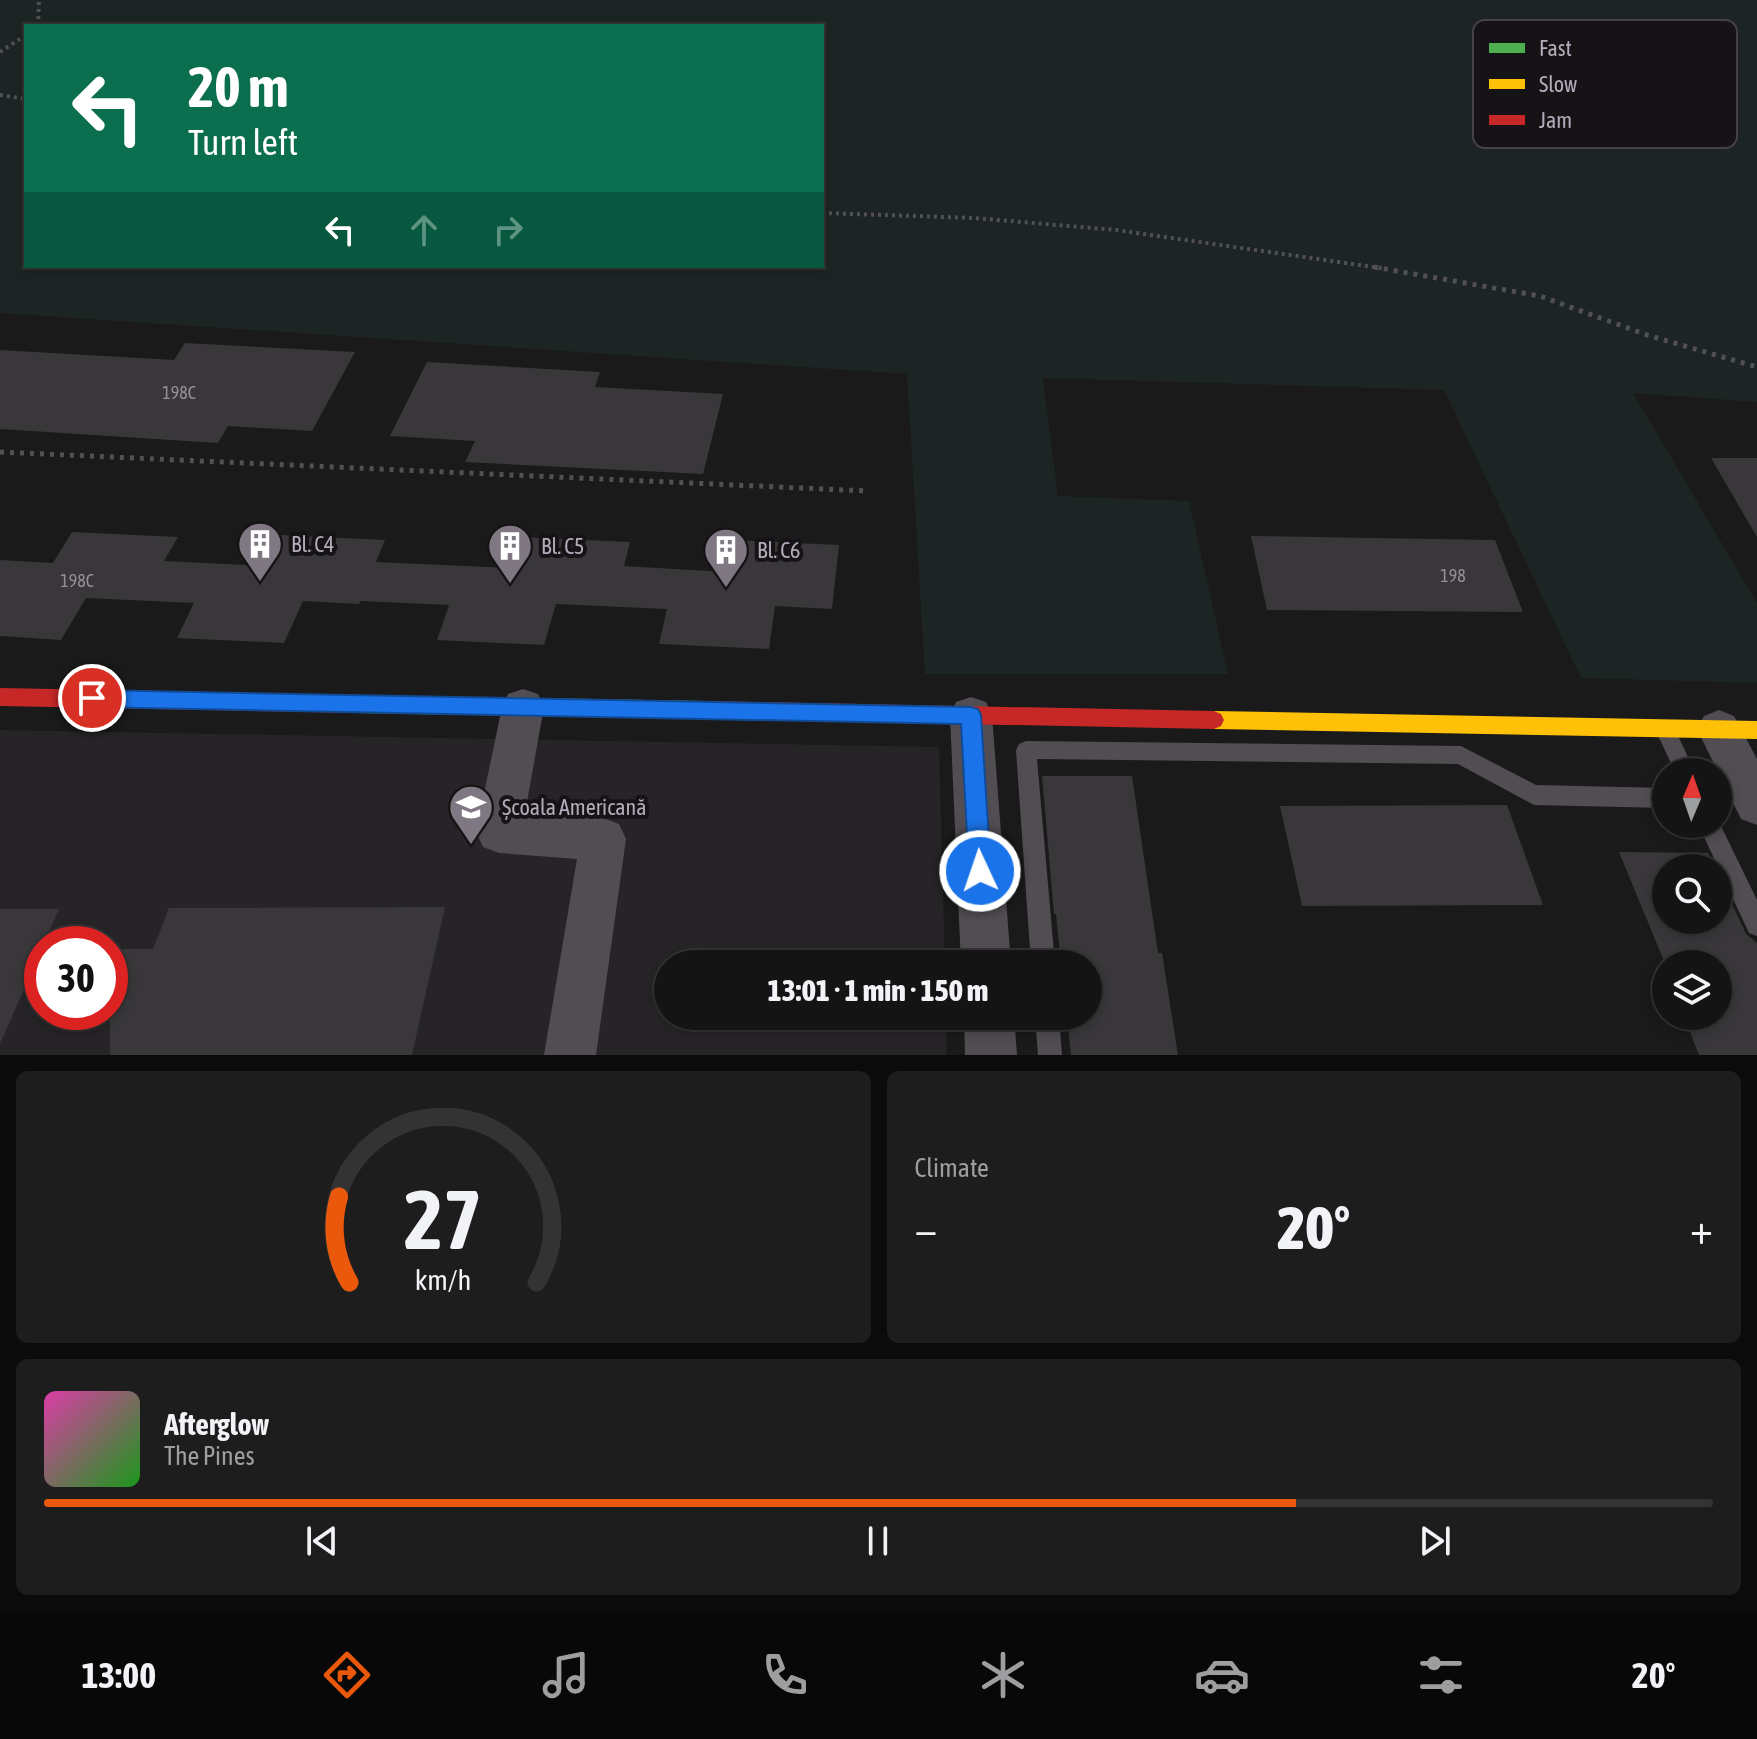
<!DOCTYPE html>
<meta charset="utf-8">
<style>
body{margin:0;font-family:"Asap Condensed",sans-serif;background:#1d1d1d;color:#f1f3f6;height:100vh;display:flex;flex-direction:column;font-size:30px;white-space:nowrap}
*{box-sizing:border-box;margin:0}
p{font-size:26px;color:#9d9ea0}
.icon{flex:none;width:44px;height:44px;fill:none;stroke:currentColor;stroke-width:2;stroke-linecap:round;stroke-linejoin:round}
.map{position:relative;height:1055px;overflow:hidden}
.details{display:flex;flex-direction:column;gap:16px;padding:16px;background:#0b0b0b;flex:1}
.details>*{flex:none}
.top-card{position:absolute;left:24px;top:24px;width:800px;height:244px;border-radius:0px;box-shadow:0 4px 12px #0003,0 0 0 2px #333334;background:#0b6e4f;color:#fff;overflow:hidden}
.needle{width:52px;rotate:2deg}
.tools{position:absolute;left:1652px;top:758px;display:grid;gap:16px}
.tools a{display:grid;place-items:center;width:80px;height:80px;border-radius:50%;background:#141414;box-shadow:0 4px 12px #0003,0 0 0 2px #333334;font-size:40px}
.speed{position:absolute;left:24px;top:926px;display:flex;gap:16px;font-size:40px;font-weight:700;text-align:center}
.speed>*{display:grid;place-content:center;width:104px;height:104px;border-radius:50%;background:#141414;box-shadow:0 4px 12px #0003,0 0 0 2px #333334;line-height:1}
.speed .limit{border:12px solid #d22;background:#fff;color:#111}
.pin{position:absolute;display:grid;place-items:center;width:68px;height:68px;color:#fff;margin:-34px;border:4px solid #fff;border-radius:50%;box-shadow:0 2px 8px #0007}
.me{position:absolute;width:88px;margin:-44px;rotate:357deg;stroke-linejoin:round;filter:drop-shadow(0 0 6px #0008)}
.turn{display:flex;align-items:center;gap:28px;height:168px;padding:0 32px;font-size:36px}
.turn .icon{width:104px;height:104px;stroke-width:2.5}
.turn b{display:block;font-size:56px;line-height:68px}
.lanes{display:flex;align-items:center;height:76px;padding:0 32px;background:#0003;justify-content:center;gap:40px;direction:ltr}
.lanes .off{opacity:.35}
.big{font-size:60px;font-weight:800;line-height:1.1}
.details .card{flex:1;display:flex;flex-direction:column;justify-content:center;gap:12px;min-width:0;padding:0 28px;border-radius:12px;background:#1d1d1d}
.details .dial{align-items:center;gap:0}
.dial svg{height:208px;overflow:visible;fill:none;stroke:#333334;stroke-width:7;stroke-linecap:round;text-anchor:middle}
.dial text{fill:#f1f3f6;stroke:none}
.song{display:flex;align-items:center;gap:24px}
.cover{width:96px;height:96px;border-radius:12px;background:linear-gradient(135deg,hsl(320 70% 55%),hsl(120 70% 35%))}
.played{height:8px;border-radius:4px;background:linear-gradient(90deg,#ea580c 75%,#333334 75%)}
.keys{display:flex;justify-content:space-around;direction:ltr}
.heat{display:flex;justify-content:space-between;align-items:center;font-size:44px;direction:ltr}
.details .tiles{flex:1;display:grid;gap:16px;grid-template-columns:1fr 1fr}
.card:last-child{grid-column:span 2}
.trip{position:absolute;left:654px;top:950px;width:448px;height:80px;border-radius:40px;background:#141414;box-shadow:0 4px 12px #0003,0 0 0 2px #333334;font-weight:800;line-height:80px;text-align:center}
.dock{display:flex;height:128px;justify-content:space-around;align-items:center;background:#080808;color:#9d9ea0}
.dock .icon{width:56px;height:56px}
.dock .selected{color:#ea580c}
.dock b{font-size:36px;color:#f1f3f6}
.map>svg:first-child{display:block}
</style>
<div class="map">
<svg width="1757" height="1055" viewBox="0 0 1757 1055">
<rect width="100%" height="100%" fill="#1a1a1a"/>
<!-- built -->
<path fill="#272427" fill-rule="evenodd" d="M0,730l939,17 6,217h-277v52h278l1,39h-947zM42,944h68v68h-68z"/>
<!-- green -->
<path fill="#1d2424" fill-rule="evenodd" d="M0,0h1757v402l-124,-9 124,210v80l-176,-5 -137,-288 -401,-12 15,118 131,5 39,173h-303l-18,-300 -907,-61zM26,26h796v240h-796z"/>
<!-- building -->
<g fill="#39373a">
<path d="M185,343l170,9 -43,79 -84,-5 -10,17 -218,-14v-79l174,10z"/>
<path d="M427,362l173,10 -5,15 128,7 -20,80 -238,-12 10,-21 -85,-5z"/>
<path d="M1711,458h46v79z"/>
<path d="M72,532l106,5 -14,24 101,5 14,-31 106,5 -9,22 136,6 10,-31 108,5 -6,24 102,6 5,-32 108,5 -7,64 -57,-3 -6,43 -110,-5 8,-35 -111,-5 -12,41 -107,-5 12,-35 -89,-4 -1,3 -56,-3 -19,42 -107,-5 17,-35 -108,-5 -25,42 -61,-4v-76l53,3z"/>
<path d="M1251,536l244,4 28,72 -256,-2z"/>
<path d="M1042,776h90l26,177h4l16,102h-107l-4,-39h21v-52h-27l-5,-50h-2z"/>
<path d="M1507,805l36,100 -241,1 -22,-100z"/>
<path d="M1619,852l89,1 7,15h-49v52h52v-46l28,60 11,9v112h-58l-15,-39h34v-52l-52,2z"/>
<path d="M445,907l-33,148h-302v-106h43l16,-41z"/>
<path d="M0,909h59l-59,135z"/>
</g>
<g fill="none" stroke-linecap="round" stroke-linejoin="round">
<!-- path-far1 -->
<g stroke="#525054" stroke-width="4" stroke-dasharray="3 4" stroke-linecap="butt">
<path d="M38,26l1,-26"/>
<path d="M0,52l26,-17"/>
<path d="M0,95l26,4"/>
<path d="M822,213l152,5 142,12 271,39"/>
</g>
<!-- path -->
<g stroke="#525054" stroke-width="5" stroke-dasharray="4 6" stroke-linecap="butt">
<path d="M1374,267l166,29 107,39 110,32"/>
<path d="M0,452l868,39"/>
</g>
<!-- lane -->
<g fill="#514d53" fill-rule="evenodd">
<path d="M1666,722l7,3 22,47h-20l-19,-41 3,-6z"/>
<path d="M1026,741l435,5 75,39 130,3v20l-132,-3 -76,-41 -421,-5 18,205h-24l-15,-214 3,-6z"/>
<path d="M1718,820l39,80v36l-8,-3 -51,-109h20z"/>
<path d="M1035,1016h24l3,39h-24z"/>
</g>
<!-- street -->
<g fill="#514d53" fill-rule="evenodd">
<path d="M523,689l15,5 6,13 -19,106 78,5 16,6 7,15 -30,216h-52l33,-196 -78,-6 -16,-6 -7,-15 26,-125 6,-13z"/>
<path d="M971,697l15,5 6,13 19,249h-50l-11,-249 6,-13z"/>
<path d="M1719,710l15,6 23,43v66l-16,-6 -44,-90 7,-13z"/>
<path d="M964,1016h50l3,39h-52z"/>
</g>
<!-- fast -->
<path fill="#4caf50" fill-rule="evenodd" d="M356,695l350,6 7,3 3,6 -3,6 -7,3 -350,-6 -7,-3 -3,-6 3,-6z"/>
<!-- slow -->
<path fill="#ffc107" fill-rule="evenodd" d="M1214,711l543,10v18l-543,-10 -7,-3 -3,-6 3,-6z"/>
<!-- jam -->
<g fill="#c62828" fill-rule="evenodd">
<path d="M0,688l356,7 7,3 3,6 -3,6 -7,3 -356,-7z"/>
<path d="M706,701l508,10 7,3 3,6 -3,6 -7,3 -508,-10 -7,-3 -3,-6 3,-6z"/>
</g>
</g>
<!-- route -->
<path fill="#1a73e8" stroke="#114b97" stroke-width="2" d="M92,690l879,17 7,2 3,6 10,156 -3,7 -8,3 -8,-3 -3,-7 -8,-147 -869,-17 -7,-2 -3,-7 3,-6z"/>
<!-- icons -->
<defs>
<g id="building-pin" transform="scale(2.3)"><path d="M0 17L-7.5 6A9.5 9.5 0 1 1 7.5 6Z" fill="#7f7882" stroke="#161316"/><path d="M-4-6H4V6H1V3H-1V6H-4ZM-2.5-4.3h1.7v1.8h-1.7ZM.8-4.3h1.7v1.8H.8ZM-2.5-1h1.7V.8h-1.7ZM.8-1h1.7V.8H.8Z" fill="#fff"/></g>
<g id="school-pin" transform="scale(2.3)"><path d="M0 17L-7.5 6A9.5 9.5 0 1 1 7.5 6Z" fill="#7f7882" stroke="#161316"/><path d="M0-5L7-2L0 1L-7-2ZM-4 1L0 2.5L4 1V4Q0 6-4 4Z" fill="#fff"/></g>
</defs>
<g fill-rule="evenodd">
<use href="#building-pin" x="260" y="544"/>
<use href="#building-pin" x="510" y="546"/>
<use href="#building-pin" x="726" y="550"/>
<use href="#school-pin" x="471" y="807"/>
</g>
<g text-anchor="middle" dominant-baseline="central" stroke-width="8" stroke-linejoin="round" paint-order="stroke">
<!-- number labels -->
<g font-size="18" fill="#968e9a">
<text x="179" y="392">198C</text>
<text x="1453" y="575">198</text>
<text x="77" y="580">198C</text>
</g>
<!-- poi labels -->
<g font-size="22" fill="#b5abba" stroke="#161316" text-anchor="start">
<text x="291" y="544">Bl. C4</text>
<text x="541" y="546">Bl. C5</text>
<text x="757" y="550">Bl. C6</text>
<text x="502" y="807">Școala Americană</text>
</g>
</g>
<!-- legend -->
<rect x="1473" y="20" width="264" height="128" rx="12" fill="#161316" stroke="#464147" stroke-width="2"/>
<rect x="1489" y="43" width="36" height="10" fill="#4caf50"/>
<rect x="1489" y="79" width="36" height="10" fill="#ffc107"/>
<rect x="1489" y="115" width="36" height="10" fill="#c62828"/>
<g font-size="22" fill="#b5abba">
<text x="1539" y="56">Fast</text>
<text x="1539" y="92">Slow</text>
<text x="1539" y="128">Jam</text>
</g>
</svg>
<div class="tools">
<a><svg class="needle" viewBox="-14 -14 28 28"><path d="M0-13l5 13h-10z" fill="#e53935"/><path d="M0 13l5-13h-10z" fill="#9d9ea0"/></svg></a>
<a><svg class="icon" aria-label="search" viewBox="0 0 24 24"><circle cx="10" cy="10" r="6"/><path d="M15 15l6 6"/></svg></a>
<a><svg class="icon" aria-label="layers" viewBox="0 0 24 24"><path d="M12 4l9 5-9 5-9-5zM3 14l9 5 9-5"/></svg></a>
</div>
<div class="speed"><div class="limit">30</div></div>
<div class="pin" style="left:92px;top:698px;background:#d93025"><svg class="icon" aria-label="arrive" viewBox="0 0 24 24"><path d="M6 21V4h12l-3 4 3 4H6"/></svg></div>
<svg class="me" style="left:980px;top:871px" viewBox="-20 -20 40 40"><circle r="17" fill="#1a73e8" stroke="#fff" stroke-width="3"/><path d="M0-11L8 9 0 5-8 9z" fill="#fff"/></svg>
<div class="trip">13:01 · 1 min · 150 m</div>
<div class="top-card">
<div class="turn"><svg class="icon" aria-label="left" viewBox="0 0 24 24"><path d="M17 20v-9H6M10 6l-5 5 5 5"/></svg><div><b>20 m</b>Turn left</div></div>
<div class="lanes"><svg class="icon" aria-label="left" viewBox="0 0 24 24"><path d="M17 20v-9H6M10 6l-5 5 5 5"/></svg><svg class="icon off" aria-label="ahead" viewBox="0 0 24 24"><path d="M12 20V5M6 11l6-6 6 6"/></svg><svg class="icon off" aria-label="right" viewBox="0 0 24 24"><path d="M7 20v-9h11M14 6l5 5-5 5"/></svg></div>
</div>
</div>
<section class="details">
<div class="tiles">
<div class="card dial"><svg viewBox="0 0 100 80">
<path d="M14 69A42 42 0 1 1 86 69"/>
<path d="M14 69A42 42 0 0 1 10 36" stroke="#ea580c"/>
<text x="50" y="56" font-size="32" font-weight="700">27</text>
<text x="50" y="72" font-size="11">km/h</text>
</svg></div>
<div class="card"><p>Climate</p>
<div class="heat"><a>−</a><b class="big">20°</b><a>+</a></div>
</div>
<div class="card">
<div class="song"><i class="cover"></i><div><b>Afterglow</b><p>The Pines</p></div></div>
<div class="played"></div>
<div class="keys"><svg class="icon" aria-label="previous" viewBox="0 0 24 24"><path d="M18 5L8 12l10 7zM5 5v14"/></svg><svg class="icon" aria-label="pause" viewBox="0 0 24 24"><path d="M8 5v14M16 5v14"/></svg><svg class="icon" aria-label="next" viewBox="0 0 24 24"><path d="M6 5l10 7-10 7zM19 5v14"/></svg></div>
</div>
</div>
</section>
<nav class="dock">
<b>13:00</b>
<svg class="icon selected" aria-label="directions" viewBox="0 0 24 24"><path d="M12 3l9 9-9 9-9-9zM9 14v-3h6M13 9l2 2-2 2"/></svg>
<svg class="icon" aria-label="music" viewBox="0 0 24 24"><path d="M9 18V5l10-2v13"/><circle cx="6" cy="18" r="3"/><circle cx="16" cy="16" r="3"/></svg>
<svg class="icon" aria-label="phone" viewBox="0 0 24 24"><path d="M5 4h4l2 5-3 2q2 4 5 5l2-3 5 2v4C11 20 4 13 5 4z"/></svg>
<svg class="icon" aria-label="climate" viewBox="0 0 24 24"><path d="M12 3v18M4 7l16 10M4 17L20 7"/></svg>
<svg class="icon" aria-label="car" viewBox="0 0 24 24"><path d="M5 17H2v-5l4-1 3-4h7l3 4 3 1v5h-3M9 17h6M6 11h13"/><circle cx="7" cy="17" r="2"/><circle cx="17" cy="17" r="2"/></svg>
<svg class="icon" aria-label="filters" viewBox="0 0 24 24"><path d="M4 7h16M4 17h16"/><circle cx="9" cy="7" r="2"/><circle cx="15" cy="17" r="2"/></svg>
<b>20°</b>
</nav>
